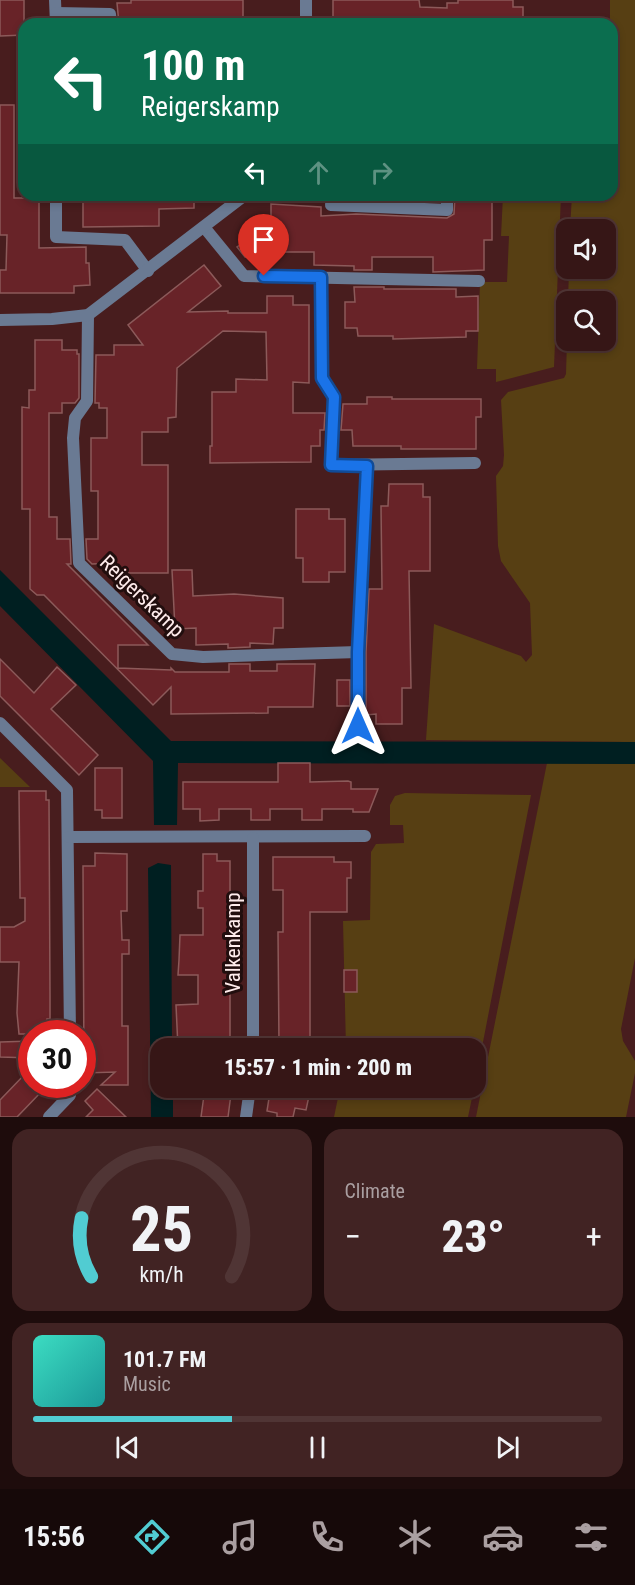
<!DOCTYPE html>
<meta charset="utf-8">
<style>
body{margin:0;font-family:"Roboto Condensed",sans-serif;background:#412323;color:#f1f3f6;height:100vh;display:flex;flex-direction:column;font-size:22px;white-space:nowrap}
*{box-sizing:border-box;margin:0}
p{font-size:20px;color:#aa9fa1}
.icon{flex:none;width:33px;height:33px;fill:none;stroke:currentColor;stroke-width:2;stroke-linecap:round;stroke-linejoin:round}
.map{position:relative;height:1117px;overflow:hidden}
.side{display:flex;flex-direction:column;gap:12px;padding:12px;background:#1e0c0c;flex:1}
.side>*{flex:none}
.guide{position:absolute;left:18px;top:18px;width:600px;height:183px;border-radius:18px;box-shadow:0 3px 9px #0003,0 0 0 2px #503535;background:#0b6e4f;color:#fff;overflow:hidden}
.buttons{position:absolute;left:556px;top:219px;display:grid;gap:12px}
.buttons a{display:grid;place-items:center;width:60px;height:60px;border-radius:12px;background:#361616;box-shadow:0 3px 9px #0003,0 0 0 2px #503535;font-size:30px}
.speed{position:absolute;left:18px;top:1020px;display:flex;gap:12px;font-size:30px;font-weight:700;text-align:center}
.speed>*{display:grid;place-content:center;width:78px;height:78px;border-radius:50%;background:#361616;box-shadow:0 3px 9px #0003,0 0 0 2px #503535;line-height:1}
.speed .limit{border:9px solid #d22;background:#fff;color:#111}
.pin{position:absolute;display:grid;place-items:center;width:51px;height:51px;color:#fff;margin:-62px -26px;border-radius:50% 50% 50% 0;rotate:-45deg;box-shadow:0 0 6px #0007}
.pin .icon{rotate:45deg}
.me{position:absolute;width:66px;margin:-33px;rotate:0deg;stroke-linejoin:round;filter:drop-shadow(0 0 4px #0008)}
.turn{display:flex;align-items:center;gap:21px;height:126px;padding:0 24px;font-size:27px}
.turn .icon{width:78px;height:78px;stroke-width:2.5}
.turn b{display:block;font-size:42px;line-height:51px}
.lanes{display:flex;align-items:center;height:57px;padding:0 24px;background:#0003;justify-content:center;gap:30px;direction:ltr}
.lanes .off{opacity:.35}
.big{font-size:45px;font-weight:800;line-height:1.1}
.side .widget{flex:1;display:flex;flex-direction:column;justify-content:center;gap:9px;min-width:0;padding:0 21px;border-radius:18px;background:#412323}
.side .dial{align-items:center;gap:0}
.dial svg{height:156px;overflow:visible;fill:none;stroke:#503535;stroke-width:7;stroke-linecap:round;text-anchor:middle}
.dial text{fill:#f1f3f6;stroke:none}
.song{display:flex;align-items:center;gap:18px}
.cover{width:72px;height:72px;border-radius:9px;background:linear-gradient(135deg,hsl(170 70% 55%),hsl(180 70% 35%))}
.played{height:6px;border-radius:3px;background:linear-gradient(90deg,#51ccd2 35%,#503535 35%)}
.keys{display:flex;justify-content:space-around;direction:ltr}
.heat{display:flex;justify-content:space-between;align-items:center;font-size:33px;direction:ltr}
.side .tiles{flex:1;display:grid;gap:12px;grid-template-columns:1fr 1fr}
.widget:last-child{grid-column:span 2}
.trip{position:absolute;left:150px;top:1038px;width:336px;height:60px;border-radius:18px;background:#361616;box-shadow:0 3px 9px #0003,0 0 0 2px #503535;font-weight:800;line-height:60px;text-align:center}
.tabs{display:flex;height:96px;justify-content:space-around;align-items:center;background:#160909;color:#aa9fa1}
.tabs .icon{width:42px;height:42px}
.tabs .on{color:#51ccd2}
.tabs b{font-size:27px;color:#f1f3f6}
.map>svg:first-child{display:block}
</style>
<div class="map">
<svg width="635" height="1117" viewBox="0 0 635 1117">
<rect width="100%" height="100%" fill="#481d1e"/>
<!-- green -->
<g fill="#573f13">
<path d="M610,0h25v742l-209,-2 8,-116 87,32 5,6 6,-7 -2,-52 -29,-42 -3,-15 -2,-70 7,-10 1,-11 -3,-55 7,-8 56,-14 2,-4 1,-34h39v-38l-38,-1 1,-32 37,-1v-38l-36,-1 2,-34h40v-171h-2z"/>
<path d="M503,195h58l-7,172 -58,15v-13h-19l3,-87h27l2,-46h-8z"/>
<path d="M0,758l30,29h-30z"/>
<path d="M547,763l88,1v194l-14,71 2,12 12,20v12l-9,44h-150z"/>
<path d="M405,793l126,2 -55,283v-30h-130l-3,-127 27,-1 1,-68 5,-8 28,-1 -1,-18h-13v-20l5,-9z"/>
<path d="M340,1088h134l-6,29h-134z"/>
</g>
<!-- water -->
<g fill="#001f21">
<path d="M0,570l171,171 464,1v22l-457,-1 -1,62h-23l-1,-64 -153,-155z"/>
<path d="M158,863l13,2 1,183h-12v40h13v29h-22l-3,-249z"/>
</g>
<!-- building -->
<g fill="#682328" stroke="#8c5a5a" stroke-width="1.5">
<path d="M0,0h24v35l-24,1z"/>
<path d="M131,0h112v24h-124l-2,-21h14z"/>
<path d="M333,0h86l1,7 27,1v-5h11v-3h55v7h10v16l-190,1z"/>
<path d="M0,105h14v93h25v50l47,-1v16h3l1,22 -16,1v7h-74v-23h6l1,-35h-7z"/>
<path d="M83,195h111v13l-35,1v17l-76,1z"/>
<path d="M356,195h83v6l-83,-3z"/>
<path d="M455,195h37v45h-8v30l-51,2v-15h-61v13h-18v-4l-40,-1v-13h-42v5h-27l-8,-10 9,-6v-17l25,1v-21l50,3v9l35,-2 91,4 7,-4z"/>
<path d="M204,265l17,21 -33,26 40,-1v2h39v-17h26v9h16v78l-16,-1v31h32l-1,17h-4v16h-9v16l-101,1v-17h2v-54h24v-13l31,1 -1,-48 -43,-1 -46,37 -1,49 -8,1v14h-26v33h26v108h-54v-10l-22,1 -5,-5 -1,-20h12v-48h-7v-53h16v-30h-8v-5h-4l1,-48h18v-10h29l-15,-20z"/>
<path d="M354,287h30v2h72v8l22,-1v35h-12v6l-73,2v-3h-35l-1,-8h-12v-26h10z"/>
<path d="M35,340h27v10h15v4h2v44l-4,5h-13v10h-13v104h8v22h13l1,25h-4l81,81h-30v23l53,2v-2l4,4h54v-8h21v7h27v-7h38l-2,43h-45v6l-97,1v-27l-18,18 -109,-110h-7l-7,-6v-80h-8v-102l7,1v-18h6z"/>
<path d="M367,397h25v2h89v18h-5v32h-75v-3h-48l-1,-16h-11l2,-26h24z"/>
<path d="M389,484h34v13h7v74h-21l2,117h-9v36h-26v-10l-10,1v-63l3,-63h13l-1,-83h7z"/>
<path d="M296,509h33v10h16v53h-16v10h-26v-24h-7z"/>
<path d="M172,570h20l1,26 41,-2 49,4v30h-9l-1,16 -23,-1v4l-22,1v-4l-32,1v-17l-21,1z"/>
<path d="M0,659l34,34 23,-26 19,18 -25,24 47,46 -19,20 -79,-79z"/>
<rect x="337" y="680" width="13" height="26"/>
<path d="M278,763h32v19l38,-1 3,1v7h27l-9,23h-16v-3h-31v11h-20v-11h-32v11h-19v-11h-32v11l-19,1v-12h-17v-27h95z"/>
<path d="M95,768h27v50h-20v-8h-7z"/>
<path d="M19,791h27v9h3l1,196v23h-3v15h-28l-2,-21 2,-51h-19v-35h14l11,-6v-23h-5v-7z"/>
<path d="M95,853l32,1v57h-6l1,29h7v14h-7v72h6v59h-27l14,-13 -31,1 -1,-207h12z"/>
<path d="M203,854h14v7h13v187h-52l-2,-43 22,-1v-29h-20l1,-15 1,-25h23v-27h-5v-17h5z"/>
<path d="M273,857h61v5h17v16h-4v34h-37v132l-10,1v3h-17v-4h-4l-1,-112h5v-42h-10z"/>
<rect x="344" y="970" width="13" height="22"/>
<path d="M32,1041v17l-32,-1v-15z"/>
<path d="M26,1073l6,5v6h6l5,6 -26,27h-17v-17z"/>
<path d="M205,1088h13v4l13,2 -3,23h-27z"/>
<path d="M283,1088h16l-1,5 11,3 -3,14 -11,-2 -2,9h-16v-4l-10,-2 3,-19 11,2z"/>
<path d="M97,1089l29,28h-40l7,-7 -8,-9z"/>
</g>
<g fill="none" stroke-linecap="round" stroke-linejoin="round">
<!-- minor -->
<g stroke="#6a7a93" stroke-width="12">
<path d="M55,0l1,24"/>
<path d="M306,0v24"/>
<path d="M56,13l54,1 1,10"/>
<path d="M56,195v42l69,3 23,31"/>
<path d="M332,195l-1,10 116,5v-15"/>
<path d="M204,227l40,49 235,5"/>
<path d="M322,277v101l12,19 -3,68 144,-2"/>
<path d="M88,315l-1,86 -12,17 -2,20 6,125 93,91 31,3 155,-5"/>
<path d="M0,320l52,-1 36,-4 157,-120"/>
<path d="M0,723l67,67 3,244"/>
<path d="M358,726v-74l9,-186"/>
<path d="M69,837l296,-1"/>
<path d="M253,838v210"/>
<path d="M49,1117l21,-22v-11"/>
<path d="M246,1117l4,-29"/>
</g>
</g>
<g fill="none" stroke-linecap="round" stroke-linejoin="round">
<!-- route casing -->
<g stroke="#114b97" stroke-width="15">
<path id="route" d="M264,276l57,1 1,101 12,19 -3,68 36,1 -9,186v74"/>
</g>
<!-- route -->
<use href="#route" stroke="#1a73e8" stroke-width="10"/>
</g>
<g text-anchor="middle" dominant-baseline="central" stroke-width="6" stroke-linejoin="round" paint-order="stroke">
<!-- street labels -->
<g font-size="21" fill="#ffecec" stroke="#210e0e">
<text transform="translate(142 596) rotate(44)">Reigerskamp</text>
<text transform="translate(233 943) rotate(-90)">Valkenkamp</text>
</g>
</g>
</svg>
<div class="buttons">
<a><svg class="icon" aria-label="sound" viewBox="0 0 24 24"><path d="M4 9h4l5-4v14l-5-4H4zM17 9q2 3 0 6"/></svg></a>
<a><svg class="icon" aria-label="search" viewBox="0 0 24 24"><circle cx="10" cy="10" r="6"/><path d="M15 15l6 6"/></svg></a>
</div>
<div class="speed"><div class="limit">30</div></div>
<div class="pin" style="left:264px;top:276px;background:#d93025"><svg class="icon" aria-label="arrive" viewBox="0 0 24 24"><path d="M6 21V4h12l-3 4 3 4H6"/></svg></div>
<svg class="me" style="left:358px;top:726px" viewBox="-20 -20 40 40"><path d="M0-17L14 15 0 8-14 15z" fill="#1a73e8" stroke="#fff" stroke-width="4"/></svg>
<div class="trip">15:57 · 1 min · 200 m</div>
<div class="guide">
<div class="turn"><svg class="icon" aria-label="left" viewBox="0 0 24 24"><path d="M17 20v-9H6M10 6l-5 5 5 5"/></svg><div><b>100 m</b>Reigerskamp</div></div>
<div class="lanes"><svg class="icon" aria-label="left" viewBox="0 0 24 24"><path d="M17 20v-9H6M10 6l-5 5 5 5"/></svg><svg class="icon off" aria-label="ahead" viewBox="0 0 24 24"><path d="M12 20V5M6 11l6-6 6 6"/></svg><svg class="icon off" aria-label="right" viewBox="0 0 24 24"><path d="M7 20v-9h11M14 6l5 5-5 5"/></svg></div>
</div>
</div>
<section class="side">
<div class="tiles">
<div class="widget dial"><svg viewBox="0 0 100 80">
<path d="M14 69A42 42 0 1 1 86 69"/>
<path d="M14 69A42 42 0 0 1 9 39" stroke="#51ccd2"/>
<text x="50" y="56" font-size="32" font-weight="700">25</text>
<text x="50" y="72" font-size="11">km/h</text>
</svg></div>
<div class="widget"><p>Climate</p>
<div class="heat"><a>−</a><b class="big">23°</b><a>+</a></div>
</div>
<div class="widget">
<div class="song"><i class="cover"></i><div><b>101.7 FM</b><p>Music</p></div></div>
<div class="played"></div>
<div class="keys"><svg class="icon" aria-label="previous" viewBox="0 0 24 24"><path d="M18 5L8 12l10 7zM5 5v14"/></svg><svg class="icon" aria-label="pause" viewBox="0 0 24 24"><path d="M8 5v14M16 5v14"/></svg><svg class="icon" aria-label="next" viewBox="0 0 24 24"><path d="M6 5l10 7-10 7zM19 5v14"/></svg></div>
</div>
</div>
</section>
<nav class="tabs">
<b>15:56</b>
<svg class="icon on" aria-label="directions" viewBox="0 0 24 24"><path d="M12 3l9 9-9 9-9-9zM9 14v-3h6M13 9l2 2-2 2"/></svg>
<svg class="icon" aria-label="music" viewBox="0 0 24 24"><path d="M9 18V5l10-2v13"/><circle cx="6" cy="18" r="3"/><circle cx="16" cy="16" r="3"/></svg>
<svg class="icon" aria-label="phone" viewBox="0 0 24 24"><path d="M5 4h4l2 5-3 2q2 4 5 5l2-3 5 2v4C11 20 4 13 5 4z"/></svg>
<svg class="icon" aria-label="climate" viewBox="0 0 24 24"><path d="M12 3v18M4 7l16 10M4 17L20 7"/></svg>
<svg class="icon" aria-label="car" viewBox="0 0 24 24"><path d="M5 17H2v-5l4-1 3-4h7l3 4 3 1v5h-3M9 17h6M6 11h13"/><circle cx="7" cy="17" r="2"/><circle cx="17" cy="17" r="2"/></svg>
<svg class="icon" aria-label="filters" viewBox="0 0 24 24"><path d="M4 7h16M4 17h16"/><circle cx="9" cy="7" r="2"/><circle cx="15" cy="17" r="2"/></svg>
</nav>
